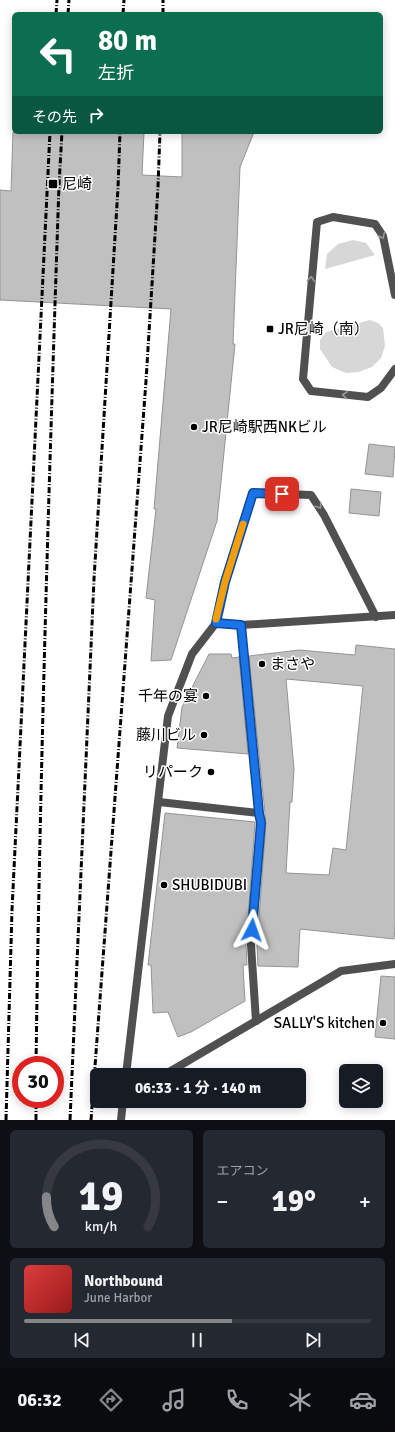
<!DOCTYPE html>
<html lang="ja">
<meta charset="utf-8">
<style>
body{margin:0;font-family:Signika,"Noto Sans JP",sans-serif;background:#242831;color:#f1f3f6;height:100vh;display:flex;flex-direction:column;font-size:15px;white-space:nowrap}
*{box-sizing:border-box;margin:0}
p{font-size:13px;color:#9ea1a6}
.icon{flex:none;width:22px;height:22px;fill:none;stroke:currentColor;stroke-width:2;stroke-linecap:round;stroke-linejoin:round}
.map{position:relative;height:1120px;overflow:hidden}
.drawer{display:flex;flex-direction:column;gap:10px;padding:10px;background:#0d0f14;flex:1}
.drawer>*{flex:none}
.banner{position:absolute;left:12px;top:12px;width:371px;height:122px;border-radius:6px;box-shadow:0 2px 10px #0003;background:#0b6e4f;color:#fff;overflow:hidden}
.tools{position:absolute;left:339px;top:1064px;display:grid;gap:8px}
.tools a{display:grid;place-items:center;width:44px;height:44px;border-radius:6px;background:#171b24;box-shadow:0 2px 10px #0003;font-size:20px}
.speed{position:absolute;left:12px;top:1056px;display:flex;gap:8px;font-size:20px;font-weight:700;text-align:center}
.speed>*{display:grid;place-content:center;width:52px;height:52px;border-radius:50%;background:#171b24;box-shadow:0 2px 10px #0003;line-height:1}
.speed .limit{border:6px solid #d22;background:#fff;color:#111}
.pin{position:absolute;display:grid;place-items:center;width:34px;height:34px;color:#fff;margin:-17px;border-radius:8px;box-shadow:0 2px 6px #0006}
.me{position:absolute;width:44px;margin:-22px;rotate:4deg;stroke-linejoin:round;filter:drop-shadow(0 0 3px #0008)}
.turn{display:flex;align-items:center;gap:14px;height:84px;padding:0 20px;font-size:18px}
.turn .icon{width:52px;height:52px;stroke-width:2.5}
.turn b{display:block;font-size:28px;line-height:34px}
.then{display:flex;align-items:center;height:38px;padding:0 20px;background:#0003;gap:8px;font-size:15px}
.big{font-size:30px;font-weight:700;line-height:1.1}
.drawer .card{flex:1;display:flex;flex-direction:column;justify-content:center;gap:6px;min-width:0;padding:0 14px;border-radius:6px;background:#242831}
.drawer .dial{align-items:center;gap:0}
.dial svg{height:104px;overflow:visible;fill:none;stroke:#363941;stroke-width:7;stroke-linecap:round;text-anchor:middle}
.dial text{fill:#f1f3f6;stroke:none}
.song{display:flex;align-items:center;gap:12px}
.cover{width:48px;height:48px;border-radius:6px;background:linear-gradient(135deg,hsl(0 70% 55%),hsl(0 70% 35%))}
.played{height:4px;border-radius:2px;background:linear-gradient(90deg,#858687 60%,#363941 60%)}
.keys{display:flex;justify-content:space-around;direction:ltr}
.heat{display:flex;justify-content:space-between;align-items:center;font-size:22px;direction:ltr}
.drawer .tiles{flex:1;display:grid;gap:10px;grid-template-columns:1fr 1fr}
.card:last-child{grid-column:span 2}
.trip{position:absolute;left:90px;top:1068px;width:216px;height:40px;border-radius:6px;background:#171b24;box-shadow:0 2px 10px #0003;font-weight:700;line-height:40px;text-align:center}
.tab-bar{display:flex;height:64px;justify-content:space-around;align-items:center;background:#090b0e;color:#9ea1a6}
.tab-bar .icon{width:28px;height:28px}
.tab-bar .active{color:#858687}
.tab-bar b{font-size:18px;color:#f1f3f6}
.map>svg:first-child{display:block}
</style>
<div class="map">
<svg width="395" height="1120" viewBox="0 0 395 1120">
<rect width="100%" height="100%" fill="#fff"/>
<!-- green -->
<g fill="#d7d7d7">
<path d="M353,240l13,3 9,12 -50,14 2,-15 11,-10z"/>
<path d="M370,320l8,3 5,5 2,18 -4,12 -9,9 -13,5 -13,1 -14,-6 -12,-18v-9l6,-8z"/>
</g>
<!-- building -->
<g fill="#c0c0c0" stroke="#949494" fill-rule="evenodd">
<path d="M13,132h131l-2,43 40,2v-45h72l-14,35 -7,177h2l-18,177 -46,139 -20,1 4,-61 -9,-2 10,-89h-2l17,-200 -171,-9v-110l11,1z"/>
<path d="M369,444l26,3 -2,30 -28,-3z"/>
<path d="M351,489l30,3 -2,24 -30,-3z"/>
<path d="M356,645l39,4v277l-1,13 -94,-10 -2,38 -40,-1 -1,-21 9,-122 -17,-167 50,-6 56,5zM286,679l77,7 -17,164 -13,-2 -4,27 -43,-2 4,-71h2l2,-33z"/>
<path d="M209,654h22l1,4 7,-1 9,97 -71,-6 5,-41z"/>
<path d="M165,813l90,9v1l-9,122 1,20h-4l2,36 -54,31 -13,5 -10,-25 -15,1 -2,-48h-3z"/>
<path d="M381,976l14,1v62l-20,-2z"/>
</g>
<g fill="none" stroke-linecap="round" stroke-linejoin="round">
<!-- lane -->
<g stroke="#505050" stroke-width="8">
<path d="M395,295l-12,-59 -8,-12 -42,-7 -16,5 -14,157 8,12 57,6 13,-9 14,-19"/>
<path d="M216,623l9,-41 28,-89 58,2 13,20 52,102"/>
</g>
<!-- street -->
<g stroke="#505050" stroke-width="8">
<path d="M241,625l18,188 2,10 -10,122 5,76"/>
<path d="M159,802l100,11"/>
<path d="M126,1075l42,-359 24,-62 24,-31 25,2 154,-10"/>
<path d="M164,1075l177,-104 54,-7"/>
<path d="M121,1120l2,-19"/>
</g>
<!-- rail -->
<g stroke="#000" stroke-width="3" stroke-dasharray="6 2 1 2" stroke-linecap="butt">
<path d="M56,14l1,-14"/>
<path d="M68,14l1,-14"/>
<path d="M123,14l1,-14"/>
<path d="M163,14v-14"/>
<path d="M36,1065c4,-294 13,-587 23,-880l3,-53"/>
<path d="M6,1120l6,-210 38,-778"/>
<path d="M36,1120v-21"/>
<path d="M70,1120l24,-541 24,-391 2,-56"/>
<path d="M91,1120l55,-739 12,-194 2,-55"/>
</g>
</g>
<!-- one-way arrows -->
<defs><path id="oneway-chevron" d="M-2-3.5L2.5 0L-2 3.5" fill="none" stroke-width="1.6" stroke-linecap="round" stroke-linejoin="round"/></defs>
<g stroke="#969696">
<use href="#oneway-chevron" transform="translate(382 236) rotate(66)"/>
<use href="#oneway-chevron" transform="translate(311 279) rotate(-85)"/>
<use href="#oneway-chevron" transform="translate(345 395) rotate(-174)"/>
<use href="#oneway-chevron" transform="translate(319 506) rotate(56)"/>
</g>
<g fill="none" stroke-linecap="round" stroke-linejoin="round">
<!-- route casing -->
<g stroke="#114b97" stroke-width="10">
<path id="route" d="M252,930l9,-107 -2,-10 -18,-188 -25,-2 9,-41 28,-89 29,1"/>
</g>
<!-- route -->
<use href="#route" stroke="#1a73e8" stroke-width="7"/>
<!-- slow -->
<path stroke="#f59e0b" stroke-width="7" d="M216,619l9,-37 18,-58"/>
</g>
<!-- markers -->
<g fill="#000" stroke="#fff" stroke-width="1.5">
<rect x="48" y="179" width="10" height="10" rx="2"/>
<rect x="266" y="325" width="8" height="8" rx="2"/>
<circle cx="194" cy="427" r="4"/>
<circle cx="262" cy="664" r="4"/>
<circle cx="206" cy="696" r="4"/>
<circle cx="204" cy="735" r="4"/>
<circle cx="211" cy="772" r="4"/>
<circle cx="164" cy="885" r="4"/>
<circle cx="383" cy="1023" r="4"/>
</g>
<g text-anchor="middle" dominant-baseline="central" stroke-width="3" stroke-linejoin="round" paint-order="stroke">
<!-- poi labels -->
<g font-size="15" fill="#000" stroke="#fff" text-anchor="start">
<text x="62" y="184">尼崎</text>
<text x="278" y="329">JR尼崎（南）</text>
<text x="202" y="427">JR尼崎駅西NKビル</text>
<text x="270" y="664">まさや</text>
<text x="198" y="696" text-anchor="end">千年の宴</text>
<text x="196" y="735" text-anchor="end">藤川ビル</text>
<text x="203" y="772" text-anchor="end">リパーク</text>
<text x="172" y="885">SHUBIDUBI</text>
<text x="375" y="1023" text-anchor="end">SALLY'S kitchen</text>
</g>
</g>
</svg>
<div class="tools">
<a><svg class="icon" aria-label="layers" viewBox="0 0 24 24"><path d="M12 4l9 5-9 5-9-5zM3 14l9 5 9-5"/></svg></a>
</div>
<div class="speed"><div class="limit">30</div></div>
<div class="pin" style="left:282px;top:494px;background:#d93025"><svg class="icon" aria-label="arrive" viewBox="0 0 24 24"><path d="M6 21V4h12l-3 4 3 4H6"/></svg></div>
<svg class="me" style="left:252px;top:930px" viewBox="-20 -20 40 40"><path d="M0-17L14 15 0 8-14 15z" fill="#1a73e8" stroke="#fff" stroke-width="4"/></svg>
<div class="trip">06:33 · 1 分 · 140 m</div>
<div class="banner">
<div class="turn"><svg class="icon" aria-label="left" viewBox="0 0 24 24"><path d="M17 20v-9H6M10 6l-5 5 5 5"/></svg><div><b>80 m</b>左折</div></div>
<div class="then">その先<svg class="icon" aria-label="right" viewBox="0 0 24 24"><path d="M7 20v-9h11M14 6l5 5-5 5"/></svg></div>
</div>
</div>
<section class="drawer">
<div class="tiles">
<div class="card dial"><svg viewBox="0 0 100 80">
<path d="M14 69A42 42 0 1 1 86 69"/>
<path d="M14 69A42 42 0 0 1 8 46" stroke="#858687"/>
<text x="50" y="56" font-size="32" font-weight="700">19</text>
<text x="50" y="72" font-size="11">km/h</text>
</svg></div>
<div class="card"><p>エアコン</p>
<div class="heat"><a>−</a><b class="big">19°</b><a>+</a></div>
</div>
<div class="card">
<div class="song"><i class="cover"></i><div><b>Northbound</b><p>June Harbor</p></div></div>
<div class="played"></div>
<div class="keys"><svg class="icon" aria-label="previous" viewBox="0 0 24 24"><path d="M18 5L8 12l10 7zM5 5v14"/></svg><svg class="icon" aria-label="pause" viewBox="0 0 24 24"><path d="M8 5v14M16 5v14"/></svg><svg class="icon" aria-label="next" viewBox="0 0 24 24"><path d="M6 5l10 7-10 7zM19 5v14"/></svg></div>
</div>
</div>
</section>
<nav class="tab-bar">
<b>06:32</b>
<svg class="icon active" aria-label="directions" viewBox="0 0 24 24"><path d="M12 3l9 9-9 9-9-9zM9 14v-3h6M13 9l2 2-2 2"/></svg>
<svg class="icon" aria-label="music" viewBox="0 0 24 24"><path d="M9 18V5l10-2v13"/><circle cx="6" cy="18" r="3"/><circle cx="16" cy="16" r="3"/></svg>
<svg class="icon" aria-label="phone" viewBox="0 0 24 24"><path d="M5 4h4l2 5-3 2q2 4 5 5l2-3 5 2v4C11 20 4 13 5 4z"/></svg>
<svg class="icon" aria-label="climate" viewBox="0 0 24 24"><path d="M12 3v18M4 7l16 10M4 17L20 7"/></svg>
<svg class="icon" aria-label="car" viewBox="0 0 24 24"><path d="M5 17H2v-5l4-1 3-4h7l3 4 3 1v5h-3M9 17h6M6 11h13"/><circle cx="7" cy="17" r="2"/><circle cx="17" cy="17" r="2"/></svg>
</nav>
